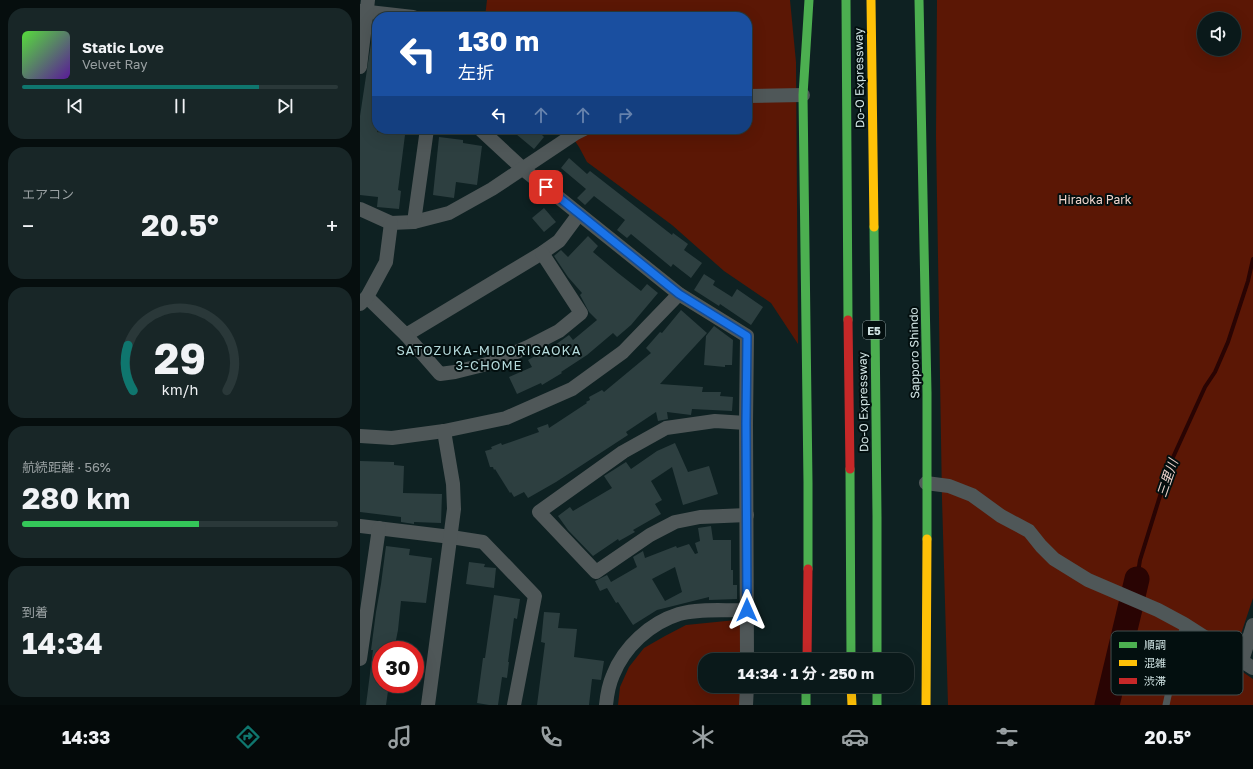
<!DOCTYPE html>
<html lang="ja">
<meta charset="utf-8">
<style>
body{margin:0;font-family:"Golos Text","Noto Sans JP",sans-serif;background:#182627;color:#f1f3f6;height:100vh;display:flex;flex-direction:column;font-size:15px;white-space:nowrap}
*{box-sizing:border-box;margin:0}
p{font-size:13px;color:#99a0a2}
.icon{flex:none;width:22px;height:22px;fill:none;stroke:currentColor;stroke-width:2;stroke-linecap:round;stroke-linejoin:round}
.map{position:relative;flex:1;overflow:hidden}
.drawer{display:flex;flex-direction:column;gap:8px;padding:8px;background:#060e0e;width:360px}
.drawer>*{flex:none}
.hud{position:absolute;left:12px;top:12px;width:380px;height:122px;border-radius:16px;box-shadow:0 4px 16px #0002,0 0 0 1px #2a3839;background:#1a4fa0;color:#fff;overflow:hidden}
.controls{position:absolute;left:837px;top:12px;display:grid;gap:8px}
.controls a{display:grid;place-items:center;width:44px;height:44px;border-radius:50%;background:#0a191a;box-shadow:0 4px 16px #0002,0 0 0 1px #2a3839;font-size:20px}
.speed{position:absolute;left:12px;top:641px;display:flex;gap:8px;font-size:20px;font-weight:700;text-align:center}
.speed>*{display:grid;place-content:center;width:52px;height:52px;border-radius:50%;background:#0a191a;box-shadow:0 4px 16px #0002,0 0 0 1px #2a3839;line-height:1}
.speed .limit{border:6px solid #d22;background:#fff;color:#111}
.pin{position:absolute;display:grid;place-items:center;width:34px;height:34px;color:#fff;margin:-17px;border-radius:8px;box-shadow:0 2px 6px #0006}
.me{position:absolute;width:44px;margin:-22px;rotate:0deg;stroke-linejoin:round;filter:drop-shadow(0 0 3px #0008)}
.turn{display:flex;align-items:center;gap:14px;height:84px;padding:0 20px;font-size:18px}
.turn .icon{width:52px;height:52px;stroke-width:2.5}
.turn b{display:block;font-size:28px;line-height:34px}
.lanes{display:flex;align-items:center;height:38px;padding:0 20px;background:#0003;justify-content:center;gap:20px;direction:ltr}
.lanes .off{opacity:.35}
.big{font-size:30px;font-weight:700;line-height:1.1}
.drawer .tile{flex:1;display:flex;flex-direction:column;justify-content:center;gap:6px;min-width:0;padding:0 14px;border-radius:16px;background:#182627}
.drawer .dial{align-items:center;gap:0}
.dial svg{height:104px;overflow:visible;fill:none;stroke:#2a3839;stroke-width:7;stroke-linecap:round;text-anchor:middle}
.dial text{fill:#f1f3f6;stroke:none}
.song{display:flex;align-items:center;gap:12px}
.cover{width:48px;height:48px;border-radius:6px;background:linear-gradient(135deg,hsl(110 70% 55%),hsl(270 70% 35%))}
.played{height:4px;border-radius:2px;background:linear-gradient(90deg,#0f766e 75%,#2a3839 75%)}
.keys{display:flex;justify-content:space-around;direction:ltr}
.heat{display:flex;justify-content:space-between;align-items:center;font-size:22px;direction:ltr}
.charge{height:6px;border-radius:3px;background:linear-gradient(90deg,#34c759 56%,#2a3839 0)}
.trip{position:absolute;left:338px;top:653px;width:216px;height:40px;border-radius:16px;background:#0a191a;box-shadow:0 4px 16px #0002,0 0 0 1px #2a3839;font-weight:700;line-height:40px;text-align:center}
.dock{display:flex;height:64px;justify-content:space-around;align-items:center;background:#040a0a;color:#99a0a2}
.dock .icon{width:28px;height:28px}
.dock .current{color:#0f766e}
.dock b{font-size:18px;color:#f1f3f6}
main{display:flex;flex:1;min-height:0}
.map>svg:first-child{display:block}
</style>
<main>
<section class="drawer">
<div class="tile">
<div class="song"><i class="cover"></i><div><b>Static Love</b><p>Velvet Ray</p></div></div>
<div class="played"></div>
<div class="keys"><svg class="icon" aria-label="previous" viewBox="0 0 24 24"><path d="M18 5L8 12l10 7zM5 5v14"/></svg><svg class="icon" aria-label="pause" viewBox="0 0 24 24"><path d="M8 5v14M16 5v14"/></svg><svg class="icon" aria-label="next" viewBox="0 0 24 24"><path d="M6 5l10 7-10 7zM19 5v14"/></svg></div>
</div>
<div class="tile"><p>エアコン</p>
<div class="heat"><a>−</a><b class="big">20.5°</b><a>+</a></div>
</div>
<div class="tile dial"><svg viewBox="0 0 100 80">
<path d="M14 69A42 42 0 1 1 86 69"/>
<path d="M14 69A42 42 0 0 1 10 34" stroke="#0f766e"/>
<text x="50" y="56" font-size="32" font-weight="700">29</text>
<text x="50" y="72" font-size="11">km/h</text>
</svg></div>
<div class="tile"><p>航続距離 · 56%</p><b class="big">280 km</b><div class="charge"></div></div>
<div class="tile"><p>到着</p><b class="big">14:34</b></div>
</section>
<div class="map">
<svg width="893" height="705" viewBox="0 0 893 705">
<rect width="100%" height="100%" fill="#0e2122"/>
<!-- green -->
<g fill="#5b1705" fill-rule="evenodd">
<path d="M127,0h303l6,62 2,282 -27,-41 -47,-32 -52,-46 -85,-63 -8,-15 -12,-18h180v-112h-262z"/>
<path d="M577,0h316v598l-22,66 22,15v26h-305l-6,-206 -6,-363zM844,19h30v30h-30z"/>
<path d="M376,620l4,5v35h-35v26h35v19h-122l2,-18 9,-20 15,-19 21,-12 21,-11z"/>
</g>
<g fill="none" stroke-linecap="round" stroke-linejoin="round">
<!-- stream -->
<path stroke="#290403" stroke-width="4" d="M777,579l3,-19 30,-96 35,-77 10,-15 13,-30 20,-61 5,-22"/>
<!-- river -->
<path stroke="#290403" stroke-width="25" d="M747,705l30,-126"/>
</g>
<!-- building -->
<g fill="#2d3f40" fill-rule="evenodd">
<path d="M11,43h6v89l28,3 -7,55 3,1 -2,18 -22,-2 1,-10 -18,-2v-79z"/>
<path d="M150,129h26l8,8 -10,12z"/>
<path d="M79,137l24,3v3l19,3 -5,39 -21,-3 -2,16 -21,-3z"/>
<path d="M209,158l18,16 3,-3 82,64 1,-2 15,11 -4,6 18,13 -11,15 -18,-14 -2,3 -40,-33 -4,4 -10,-8 8,-10 -31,-24 -9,9 -8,-7 9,-9 -25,-21z"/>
<path d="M184,208l12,14 -12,10 -12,-14z"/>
<path d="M228,236l10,10 -5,6 25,21 23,18 6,-7 11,9 -27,32 -14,12 -4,-4 -26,22 -26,17 1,1 -20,12 -1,-2 -24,11 -8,-17 23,-10 -4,-7 19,-11 1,1 21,-15 4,5 24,-20 -8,-8 -9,-17 2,-2 -14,-16 -14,-21 7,-6 7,7z"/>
<path d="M344,274l11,7 -2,4 19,12 5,-8 26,18 -12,18 -31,-21 -1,2 -25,-16z"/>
<path d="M321,310l26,23 -47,51 43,3 -1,5h19l-1,4 13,1 -1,14 -40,-2 -1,6 -24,-3 1,7 -10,2 -2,-9 -30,20 2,3 -72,47 -28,16 -4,-6 -10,5 -3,-5 -1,1 -15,-24 -1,1 -1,-3h-3l-5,-16 7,-2 -1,-2 10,-4 1,2 37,-13 -2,-4 11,-4 1,4 38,-25 -1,-1 4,-2 -1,-3 13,-7 2,2 47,-39 -5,-5 14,-16 2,1z"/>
<path d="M354,326l19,14 -1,25h-7v2l-21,-2 2,-29z"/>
<path d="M315,443l13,29 21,-6 9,28 -35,11 -11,-38 -21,14 11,19 -7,4 6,10 -28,16 2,2 -16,9 -1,-2 -25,17 -25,-26 -10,-14 12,-9 3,4 39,-23 -8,-12 22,-14 5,7 26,-18z"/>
<path d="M0,461l34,1v3l10,1 -1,27 39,1 -1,29 -27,-1v2l-13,-2v-5l-41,-5z"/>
<path d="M351,526l2,14h18v30h2v15h4v14l-28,1v-3l-52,13 -24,15 -15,-23 -2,1 -9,-15 -7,3 -5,-10 12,-6 4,7 26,-15 -4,-10 10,-6 2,7 31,-12 1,2 12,-4 6,10 3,-1 -3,-10 5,-2 -2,-13zM315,567l7,25 -17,9 -13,-22z"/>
<path d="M26,546l24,3 -1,6 23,3 -6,45 -25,-2 -3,29 -4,20h-13v34h8l-3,21h-20l7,-55h-2l5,-38 5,-28z"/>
<path d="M109,562l16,2 -1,3 12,1 -2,20 -28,-4z"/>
<path d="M134,595l26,4 -3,20 -3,-1 -6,44h1l-2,16 -5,-1 -4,28h-9l-12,-2 6,-45h2z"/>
<path d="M184,612l16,1 -2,15 19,1 -3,28 30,4 -3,19 -9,-1 -3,26h-52l8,-62 -4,-1z"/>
</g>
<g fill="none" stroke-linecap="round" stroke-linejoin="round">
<!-- lane -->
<path stroke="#4f5758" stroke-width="7" d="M806,705l18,-81"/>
<!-- street -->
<g stroke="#4f5758" stroke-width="14">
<path d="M0,11l53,6"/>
<path d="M0,67l8,-67"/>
<path d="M387,96l56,-1"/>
<path d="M120,129l43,40 156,125 68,42 -1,87 1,237"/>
<path d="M0,209l31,14 23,-1 35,-9 43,-24 84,-56 8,-4"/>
<path d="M54,222l13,-93"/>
<path d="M7,297l39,38 136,-82 17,-12 20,-27"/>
<path d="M0,304l7,-7 19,-35 5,-39"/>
<path d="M46,335l34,39 15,-2 36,-9 37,-16 31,-16 22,-18 -39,-60"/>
<path d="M386,423l-31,-2 -49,7 -43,24 -84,60 57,60 54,-37 25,-13 25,-5 47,-2"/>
<path d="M0,436l32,2 52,-7 62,-13 66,-29 51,-37 56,-58"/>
<path d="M566,483l23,3 23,9 29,21 28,15 12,15 13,13 34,21 70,30 26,14 69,44"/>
<path d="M0,526l91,11 32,5 52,54 -21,109"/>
<path d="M0,659l19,-131"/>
<path d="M882,661l11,-36"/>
<path d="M68,705l26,-196 -1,-25 -9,-53"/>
<path d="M246,705c1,-10 3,-21 7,-30 11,-28 37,-52 66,-61 21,-6 46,-3 68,-4"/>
<path d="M386,705l1,-19"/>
</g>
<!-- fast -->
<g stroke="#4caf50" stroke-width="9">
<path d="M486,0l2,320"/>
<path d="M559,0l8,393v146"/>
<path d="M514,227l3,290v143"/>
<path d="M490,469l1,191"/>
<path d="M448,569v-86l-5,-388 6,-95"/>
<path d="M446,686v19"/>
<path d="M517,686v19"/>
</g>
<!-- slow -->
<g stroke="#ffc107" stroke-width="9">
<path d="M511,0l3,227"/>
<path d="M491,686l1,19"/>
<path d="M566,705l1,-166"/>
</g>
<!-- jam -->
<g stroke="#c62828" stroke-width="9">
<path d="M488,320l2,149"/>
<path d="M447,660l1,-91"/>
</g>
</g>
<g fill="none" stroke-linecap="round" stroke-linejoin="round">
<!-- route casing -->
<g stroke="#114b97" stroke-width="10">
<path id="route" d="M186,187l133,107 68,42 -1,87 1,187"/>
</g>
<!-- route -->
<use href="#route" stroke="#1a73e8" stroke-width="7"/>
</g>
<g text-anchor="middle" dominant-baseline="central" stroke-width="4" stroke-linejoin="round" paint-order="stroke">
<!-- shield labels -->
<rect fill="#030f0f" stroke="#92a3a3" stroke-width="1" x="503" y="321" width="22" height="18" rx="3"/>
<g font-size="11" font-weight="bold" fill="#d0e3e3">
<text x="514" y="330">E5</text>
</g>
<!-- street labels -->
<g font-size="12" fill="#d0e3e3" stroke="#030f0f">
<text transform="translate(499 78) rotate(-91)">Do-O Expressway</text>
<text transform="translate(554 353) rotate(-91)">Sapporo Shindo</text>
<text transform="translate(503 402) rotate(-91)">Do-O Expressway</text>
</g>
<!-- park labels -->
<g font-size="12" fill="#f0d5cd" stroke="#030f0f">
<text x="735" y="199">Hiraoka Park</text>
</g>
<!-- neighbourhood labels -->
<g font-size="13" letter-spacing="1" fill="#b5dadb" stroke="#030f0f">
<text x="129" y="350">SATOZUKA-MIDORIGAOKA<tspan x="129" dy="15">3-CHOME</tspan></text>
</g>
<!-- water labels -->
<g font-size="13" font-style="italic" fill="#eed3cc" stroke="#030f0f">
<text transform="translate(807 478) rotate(-71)">三里川</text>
</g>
</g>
<!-- legend -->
<rect x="751" y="631" width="132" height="64" rx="6" fill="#030f0f" stroke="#404f4f" stroke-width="1"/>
<rect x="759" y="642" width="18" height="6" fill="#4caf50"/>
<rect x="759" y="660" width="18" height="6" fill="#ffc107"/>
<rect x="759" y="678" width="18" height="6" fill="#c62828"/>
<g font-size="11" fill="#d0e3e3">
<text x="784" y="649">順調</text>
<text x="784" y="667">混雑</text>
<text x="784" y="685">渋滞</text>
</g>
</svg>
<div class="controls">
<a><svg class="icon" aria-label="sound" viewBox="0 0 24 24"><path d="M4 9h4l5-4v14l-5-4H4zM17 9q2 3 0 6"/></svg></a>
</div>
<div class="speed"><div class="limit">30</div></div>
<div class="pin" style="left:186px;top:187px;background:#d93025"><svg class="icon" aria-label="arrive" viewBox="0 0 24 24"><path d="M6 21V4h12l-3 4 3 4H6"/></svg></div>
<svg class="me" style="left:387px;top:610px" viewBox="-20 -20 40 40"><path d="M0-17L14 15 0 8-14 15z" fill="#1a73e8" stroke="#fff" stroke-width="4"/></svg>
<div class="trip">14:34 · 1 分 · 250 m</div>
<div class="hud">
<div class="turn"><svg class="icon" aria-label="left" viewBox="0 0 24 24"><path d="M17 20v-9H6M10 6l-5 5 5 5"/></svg><div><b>130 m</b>左折</div></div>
<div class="lanes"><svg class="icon" aria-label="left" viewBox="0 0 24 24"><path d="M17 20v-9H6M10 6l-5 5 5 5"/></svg><svg class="icon off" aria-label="ahead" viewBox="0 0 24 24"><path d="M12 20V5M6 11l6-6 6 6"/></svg><svg class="icon off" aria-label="ahead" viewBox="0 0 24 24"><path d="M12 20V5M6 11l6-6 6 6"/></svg><svg class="icon off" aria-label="right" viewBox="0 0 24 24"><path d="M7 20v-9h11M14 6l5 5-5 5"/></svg></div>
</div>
</div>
</main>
<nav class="dock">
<b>14:33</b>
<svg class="icon current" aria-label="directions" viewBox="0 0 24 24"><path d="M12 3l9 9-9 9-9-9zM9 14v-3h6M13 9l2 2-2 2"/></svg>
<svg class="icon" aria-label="music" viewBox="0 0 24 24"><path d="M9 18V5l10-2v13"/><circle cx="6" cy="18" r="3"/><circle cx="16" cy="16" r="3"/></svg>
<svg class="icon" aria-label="phone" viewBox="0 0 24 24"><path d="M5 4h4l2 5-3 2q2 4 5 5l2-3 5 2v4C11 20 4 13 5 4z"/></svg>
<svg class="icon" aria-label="climate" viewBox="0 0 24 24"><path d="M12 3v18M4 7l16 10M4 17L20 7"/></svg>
<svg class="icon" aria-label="car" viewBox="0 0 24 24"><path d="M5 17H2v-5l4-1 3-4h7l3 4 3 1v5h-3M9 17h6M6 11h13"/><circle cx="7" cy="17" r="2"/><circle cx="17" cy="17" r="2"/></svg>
<svg class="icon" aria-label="filters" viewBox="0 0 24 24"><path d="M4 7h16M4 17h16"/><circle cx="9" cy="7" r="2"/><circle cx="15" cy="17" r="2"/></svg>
<b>20.5°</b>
</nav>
